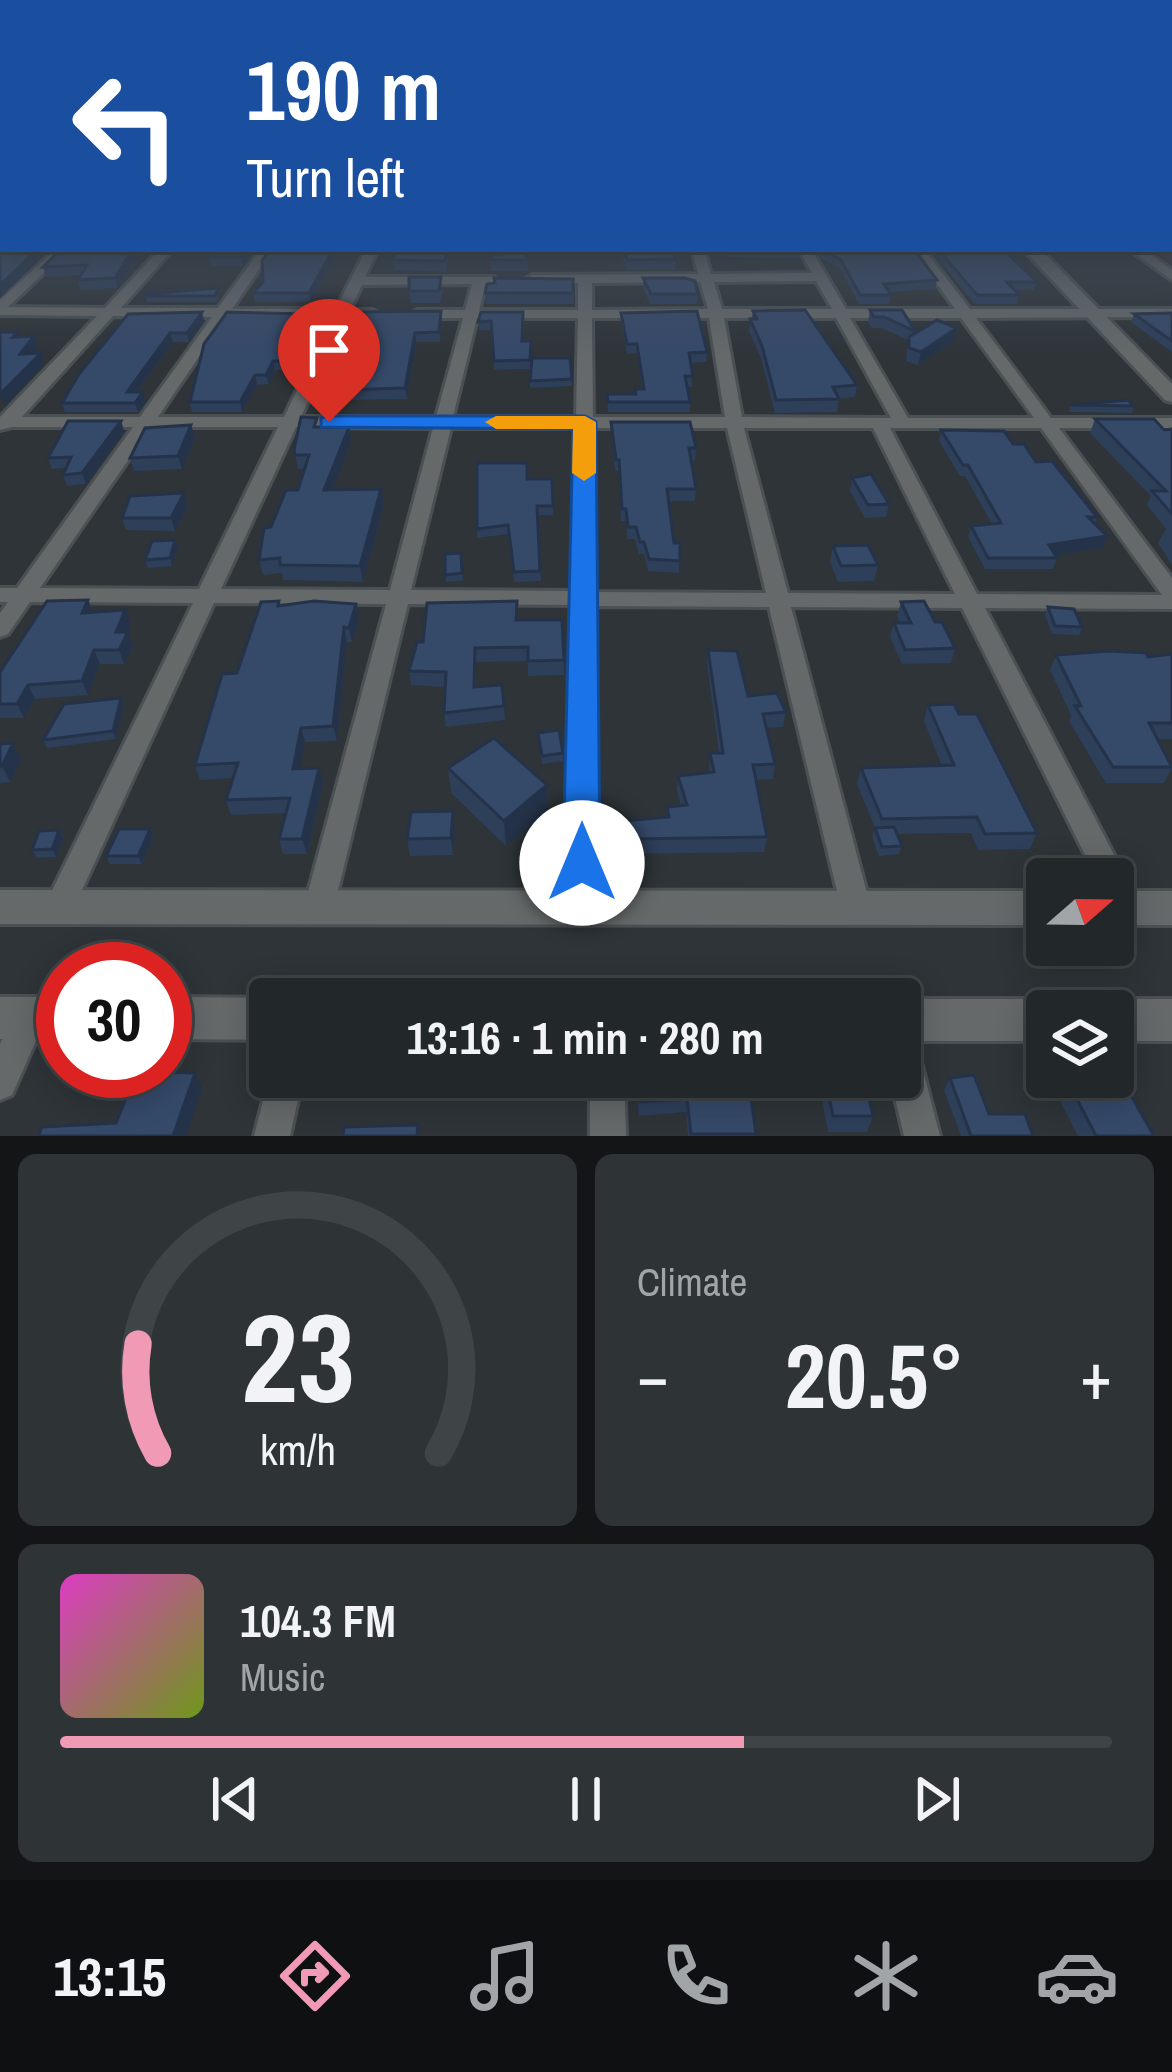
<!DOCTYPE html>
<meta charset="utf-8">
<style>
body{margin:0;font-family:"Archivo Narrow",sans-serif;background:#2e3336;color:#f1f3f6;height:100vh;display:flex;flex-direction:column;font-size:45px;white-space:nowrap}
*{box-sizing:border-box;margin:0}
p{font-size:39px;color:#a2a5a8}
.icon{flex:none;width:66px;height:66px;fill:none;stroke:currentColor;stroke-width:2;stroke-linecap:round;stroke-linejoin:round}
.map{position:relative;height:1136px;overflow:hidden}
.panel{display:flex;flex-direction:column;gap:18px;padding:18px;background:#131517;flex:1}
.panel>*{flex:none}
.hud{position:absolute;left:0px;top:0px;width:1173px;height:252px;box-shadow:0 6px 30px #0003,0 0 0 3px #3f4447;background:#1a4fa0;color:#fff;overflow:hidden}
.needle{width:78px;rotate:70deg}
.fabs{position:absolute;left:1026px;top:858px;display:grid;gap:24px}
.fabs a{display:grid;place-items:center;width:108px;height:108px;border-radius:12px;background:#22272a;box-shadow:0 6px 30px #0003,0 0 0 3px #3f4447;font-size:60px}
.speed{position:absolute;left:36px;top:942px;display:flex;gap:24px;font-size:60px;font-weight:700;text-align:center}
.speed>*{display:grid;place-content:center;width:156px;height:156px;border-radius:50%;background:#22272a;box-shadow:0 6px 30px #0003,0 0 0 3px #3f4447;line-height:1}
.speed .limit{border:18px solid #d22;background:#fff;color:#111}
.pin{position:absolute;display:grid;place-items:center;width:102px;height:102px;color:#fff;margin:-123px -51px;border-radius:50% 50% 50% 0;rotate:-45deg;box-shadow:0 0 12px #0007}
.pin .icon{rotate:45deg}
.me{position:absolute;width:132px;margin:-66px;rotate:0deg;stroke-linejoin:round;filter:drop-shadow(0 0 9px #0008)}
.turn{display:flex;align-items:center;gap:42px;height:252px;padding:0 48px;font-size:54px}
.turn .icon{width:156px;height:156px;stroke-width:2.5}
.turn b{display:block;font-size:84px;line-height:102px}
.big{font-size:90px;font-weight:700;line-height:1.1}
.panel .tile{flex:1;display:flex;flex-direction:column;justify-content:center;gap:18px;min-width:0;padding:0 42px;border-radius:18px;background:#2e3336}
.panel .dial{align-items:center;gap:0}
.dial svg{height:312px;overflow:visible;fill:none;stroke:#3f4447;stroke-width:7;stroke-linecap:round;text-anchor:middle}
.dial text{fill:#f1f3f6;stroke:none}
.song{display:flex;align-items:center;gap:36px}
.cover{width:144px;height:144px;border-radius:18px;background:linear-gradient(135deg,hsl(310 70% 55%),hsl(80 70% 35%))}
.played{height:12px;border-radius:6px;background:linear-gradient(90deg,#f09ab6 65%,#3f4447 65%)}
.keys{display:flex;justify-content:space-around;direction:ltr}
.heat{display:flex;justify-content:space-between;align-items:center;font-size:66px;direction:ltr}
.panel .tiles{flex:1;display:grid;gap:18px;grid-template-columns:1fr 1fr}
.tile:last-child{grid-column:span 2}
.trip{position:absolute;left:249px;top:978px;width:672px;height:120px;border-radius:12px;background:#22272a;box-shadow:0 6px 30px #0003,0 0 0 3px #3f4447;font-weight:700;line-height:120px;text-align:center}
.tabs{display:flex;height:192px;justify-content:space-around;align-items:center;background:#0e1011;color:#a2a5a8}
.tabs .icon{width:84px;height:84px}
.tabs .current{color:#f09ab6}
.tabs b{font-size:54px;color:#f1f3f6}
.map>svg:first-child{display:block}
</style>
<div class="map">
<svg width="1172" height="1136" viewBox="0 0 1172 1136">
<rect width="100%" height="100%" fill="#2e3438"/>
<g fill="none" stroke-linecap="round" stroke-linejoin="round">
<!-- minor casing -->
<g stroke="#4a5054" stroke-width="6">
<g id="minor">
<rect x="1170" y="229" width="2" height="8"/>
<path d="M56,249h13l-61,58 97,1 55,-59h13l-52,59h97l43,-59h12l-41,60h104l30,-60h12l-13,28h129v6l-8,1 -7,26h99v-27l-51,-1 -2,-3 7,-4 166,-1 -6,-25h12l7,25 101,-1 -13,-24h12l35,60h109l-43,-60h12l46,60h202v8l-196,1 75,100h121v10h-113l113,150v31l-187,-1 137,262 5,9 -5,9 -9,3v-12h-16l-135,-271 -171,-1 80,301 -4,9 -11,4 -11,-4 -4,-9 -72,-301 -175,-1 2,302 -4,9 -11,4 -11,-4 -4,-9 6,-303 -164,-1 -74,303 -4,9 -11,4 -11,-4 -4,-9 82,-303 -172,-1 -144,313 -11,4 -11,-4 -4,-9 149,-304 -163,-1 -22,32 -8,3v-24l8,-11h-8v-14h17l116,-161h-121l-12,3v-13l97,-101 -97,-1v-15zM816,281l16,28h-110l-8,-27zM700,282l8,27 -116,1v-27zM472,284l-7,26h-48l-7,4 7,4h46l-27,99h-135l45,-99h27l7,-4 -7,-4h-23l12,-25zM113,316l99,1 -72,100h-118zM226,317l106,1 -48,99h-126zM477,318h101l-2,99h-123zM592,318h117l16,99h-132zM724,318h112l55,100 -149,-1zM850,318h111l73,100h-126zM151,427h127l-79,162 -159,-1zM296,427l137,1 -43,162 -169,-1zM451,428h124l-3,163 -161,-1zM593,428h134l39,165 -172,-1zM744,428h129l82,166 -167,-1zM890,428h151l121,167 -185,-1z"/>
<path d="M1128,249h14l30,21v10z"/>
<path d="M29,1002l12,5 5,11 -34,77 -12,5v-56l17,-37z"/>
<path d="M900,1030l12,5 5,12 23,89h-36l-14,-59h10z"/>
<path d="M270,1074v3h33l-13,59h-36z"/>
<path d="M590,1077h34l2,59h-36z"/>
</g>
</g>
<!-- tertiary casing -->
<g stroke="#4a5054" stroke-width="6">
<g id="tertiary">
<path d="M1023,249h17l132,135v18l-7,-2z"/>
<path d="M0,890l1047,1v34l-1047,-1z"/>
<rect x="1113" y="891" width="59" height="34"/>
<rect x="0" y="997" width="63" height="42"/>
<path d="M165,997l105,1v42l-105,-1z"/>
<path d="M900,999h147l17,12h-17v30h-147z"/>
<path d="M1113,999h59v42h-59v-30h-17z"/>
</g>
</g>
<!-- minor -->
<use href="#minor" fill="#65696a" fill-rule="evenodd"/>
<!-- tertiary -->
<use href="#tertiary" fill="#65696a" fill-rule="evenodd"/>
</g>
<!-- wall -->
<g fill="#2e3f5a">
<path d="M142,249l-24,39 -37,2 -3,-10 3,-5 -35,2 -3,-10z"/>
<path d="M255,249l-12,17h-31l-2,-9z"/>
<path d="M333,249l1,9 -23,44h-56l-2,-9 10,-11z"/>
<path d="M620,249h50l6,10 -1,11h-48z"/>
<path d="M722,249l78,1 -1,8 -72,-1z"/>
<path d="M814,249h100l23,31 -2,9 -46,3 2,3 -2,9h-30l-19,-36 -19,-10z"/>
<path d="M930,249h82l-2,7 27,26 -3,8h-19l4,5 -2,9h-42z"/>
<path d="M490,255l37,5 1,11h-37z"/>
<path d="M448,258l-2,14 -52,-2 -1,-10z"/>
<path d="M643,278l55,16 -1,10h-47l-7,-17z"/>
<path d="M573,279l1,25h-88l-1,-11z"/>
<path d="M443,289l-3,14h-29l-2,-12z"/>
<path d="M219,295l-2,7h-70l-2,-6z"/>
<path d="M870,310l45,21 -1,3 40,7 -36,24 -12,-4 2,-21 -26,-12h-10l-4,-6z"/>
<path d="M441,311l-1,31h-24l-9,57 -63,1 -1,-10 1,-21h-6l-1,-10z"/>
<path d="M753,311l104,74 -2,12 -16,2 -2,13 -62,1 -14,-55 -12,-27z"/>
<path d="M481,312l42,29h8v28l-37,1 -3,-40h-12z"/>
<path d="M621,313l86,39 -1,10 -15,1 1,24h-5l3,15v10h-82l-1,-18h28l7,-5 -5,-36 -10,1 -6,-31z"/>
<path d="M1172,313v39l-41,-30 3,-8z"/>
<path d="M128,314l76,6 -15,22h-16l-37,50h7l3,9 -8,11h-73l-3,-9z"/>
<path d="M307,323l-20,47h-12l-6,14 -12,1 -15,27h-50l-2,-10z"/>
<path d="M570,358l2,28 -42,2v-7z"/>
<path d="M1071,405l63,1 -2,7 -63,-1z"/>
<path d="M1095,419l69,11 8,-1v136l-14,-22 8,-14 -19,-24 4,-9 -61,-63z"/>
<path d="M121,421l3,10 -38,53 -19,2 -4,-11 3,-7 -14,1 -4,-11z"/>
<path d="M611,422l85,26 -1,12h-4l5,29 -1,12h-26l5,42h6l-1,30 -31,-2 -4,-17h-5l-4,-15h-8l-1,-18h-5l-2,-50h-4z"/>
<path d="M191,425l4,13 -13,31 -48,2 -4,-13z"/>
<path d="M319,427h30l2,14 -19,49 49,-1 3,15 -21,78 -80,-2 -1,-7 -19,2 -4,-15 12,-33 27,-37 7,-21h-7l-4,-19z"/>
<path d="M941,430l72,14 84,73 -2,6 12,13 -4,11 -48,8 2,3 -4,11h-68l-17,-32 3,-11 21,-2 -27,-48h-5l-21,-35z"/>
<path d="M852,478l37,26 -3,13 -21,1 -15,-27z"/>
<path d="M527,479h25l1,36h-15l3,66 -27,1 -6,-48 -31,4v-9z"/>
<path d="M184,493l4,12 -13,26 -49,-1 -4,-12z"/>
<path d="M175,540l3,7 -6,19 -24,2 -3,-8z"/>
<path d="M833,546l45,19 -4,16 -36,1 -8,-20z"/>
<path d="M461,553l2,28 -17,1 -1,-28z"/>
<path d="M88,600l5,12 38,12 -4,8 6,15 -9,17h-24l-12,31 -53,4 -11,19h-24v-46z"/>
<path d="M901,602l54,46 -4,15 -49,1 -12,-27 4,-14h6l-3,-7z"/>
<path d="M356,604l3,14 -7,24h-5l-10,99 -32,1 -6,27 24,13 -16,72h-24l-4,-15 7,-26 -55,2 -5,-15 7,-22 -33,2 -5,-15 42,-92 43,-67z"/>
<path d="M1048,607l34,20 -3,8 -27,-1 -7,-19z"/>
<path d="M517,620h45l2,55 -36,1v-15l-52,1v25l26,-2 3,35 -59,7 -2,-14 1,-26 -34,-2 -2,-14 14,-29z"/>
<path d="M708,650l40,46 38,16 -3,15 -17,1 9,36 -2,15 -17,1 11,57 -3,15 -137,2 -3,-18v-15l43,-4v-10l14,-1 -4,-15 1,-15 31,-4 1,-19h9l-12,-89z"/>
<path d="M1172,654v85h-14l14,29 -8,15h-58l-37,-62 2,-6 -21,-45 6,-15 92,2z"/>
<path d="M928,705l31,9 78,119 -7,16 -52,1 -7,-17 -74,1 5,12 -3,8 -20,2 -7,-19 3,-9 -18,-44 4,-16 81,-2 -18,-45z"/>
<path d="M124,706l-8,33 -69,9 -4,-8z"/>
<path d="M538,733l25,20v8l-21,3z"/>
<path d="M13,743l8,16 -11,23 -10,1v-39z"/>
<path d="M448,768l99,17 1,25 -42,36 -55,-53z"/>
<path d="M455,828l-2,27 -43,1 -3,-17z"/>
<path d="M59,830l4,8 -7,19 -19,1 -5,-8z"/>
<path d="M153,837l-11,27h-32l-4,-8z"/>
<path d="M635,1077h113l8,59h-68l-2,-24 -47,4z"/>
<path d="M823,1077h41l9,39 -6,16h-39l-8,-43z"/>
<path d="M950,1078l39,36 44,22h-72l-17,-46z"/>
<path d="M1067,1080l87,56h-76l-21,-41z"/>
</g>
<!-- shaded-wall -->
<g fill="#25334a">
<path d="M38,249h13l-51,49v-13z"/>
<path d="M133,249h9l-24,39 -3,-10z"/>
<path d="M247,249h8l-12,17 -2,-9z"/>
<path d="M333,249l1,9 -23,44 -2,-9z"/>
<path d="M202,312l2,8 -15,22 -2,-9z"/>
<path d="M306,314l1,9 -20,47 -2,-9z"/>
<path d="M957,328l-3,13 -36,24 3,-13z"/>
<path d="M170,333l3,9 -44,59 -2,-9z"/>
<path d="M415,333l1,9 -9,57 -2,-11z"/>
<path d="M34,336l4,11 -14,17 -4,-10z"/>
<path d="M41,353l4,10 -40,43 -5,-12z"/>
<path d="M273,361l2,9 -6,14 -3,-9z"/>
<path d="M255,375l2,10 -15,27 -2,-10z"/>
<path d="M143,392l3,9 -8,11 -3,-9z"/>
<path d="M121,421l3,10 -38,53 -4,-11z"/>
<path d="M191,425l4,13 -13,31 -4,-13z"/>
<path d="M349,427l2,14 -24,64 -3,-15z"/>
<path d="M381,489l3,15 -21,78 -3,-16z"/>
<path d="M184,493l4,12 -13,26 -4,-13z"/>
<path d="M1107,536l-4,11 -58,10 4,-12z"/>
<path d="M175,540l3,7 -6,19 -2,-8z"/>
<path d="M88,600l6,14 -12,-1z"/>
<path d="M356,604l3,14 -7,24 -3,-14z"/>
<path d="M125,610l6,14 -5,11 2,-3 5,15 -9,17 -5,-14 -3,-18z"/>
<path d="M344,627l3,15 -10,99 -4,-15z"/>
<path d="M94,650l6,14 -12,31 -6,-14z"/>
<path d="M28,685l7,14 -11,19 -7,-14z"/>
<path d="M121,698l3,8 -8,33 -3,-8z"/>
<path d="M301,728l4,14 -8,42 -4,-15z"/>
<path d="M13,743l8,16 -11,23 -8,-16z"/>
<path d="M319,768l4,14 -16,72 -5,-15z"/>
<path d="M547,785l1,25 -42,36 -2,-25z"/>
<path d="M453,811l2,17 -2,27 -2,-17z"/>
<path d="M150,829l3,8 -11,27 -4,-8z"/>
<path d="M59,830l4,8 -7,19 -4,-8z"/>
<path d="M195,1073l7,15 -16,48h-13z"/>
</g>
<!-- building -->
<g fill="#354969" stroke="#25334a" stroke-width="3">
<path d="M3,239v10h35l-38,36v-44z"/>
<path d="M61,249h72l-18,29 -37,2 9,-15 -44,2z"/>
<path d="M215,249h32l-6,8h-31z"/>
<path d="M270,249h63l-24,44h-56l10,-11 -1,-21z"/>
<path d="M395,249h52l-2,12 -52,-1z"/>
<path d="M501,249h24l2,11h-36l-1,-5h11z"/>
<path d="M624,249h46l6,10 -49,1z"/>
<path d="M822,249h92l23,31 -53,4 7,11h-31l-19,-35z"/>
<path d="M938,249h65l34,33h-30l12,13h-42z"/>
<path d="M409,277h32l-2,14h-30z"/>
<path d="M494,278l79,1v14h-88l2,-9 8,-1z"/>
<path d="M643,278h42l10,3 3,13h-47z"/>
<path d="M218,288l-3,8h-70l2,-2z"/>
<path d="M805,310l52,75 -24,2 6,12 -63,1 -14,-54 -12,-27h7l-4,-8z"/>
<path d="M870,310h32l13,21 -31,-14h-10z"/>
<path d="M441,311l-2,21 -24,1 -10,55 -62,2 2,-31h-8l13,-47z"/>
<path d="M697,311l10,41 -18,1 4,23h-8l5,26h-82l-1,-8h29l-1,-5h9l-7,-45h-10l-6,-31z"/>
<path d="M202,312l-15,21h-17l-43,59h16l-8,11h-73l17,-29 49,-60z"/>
<path d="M227,312l79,2 -21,47h-12l-7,14h-11l-15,27h-50l14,-58z"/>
<path d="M481,312h42l-1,29h9l-1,19 -36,1 -3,-40 -13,1z"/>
<path d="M1172,313v28l-38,-27z"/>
<path d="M937,320l20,8 -36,24 -12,-4v-11z"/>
<path d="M0,332h17l-4,5 21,-1 -14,18 21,-1 -41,41z"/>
<path d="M532,358h38l2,21 -42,2z"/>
<path d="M1128,400l6,6 -63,-1z"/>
<path d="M301,417l16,1 -3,9h35l-25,63 57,-1 -21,77 -80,-1v-7l-21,2 5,-32 7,-1 15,-37h12l11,-35h-14l-1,-5z"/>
<path d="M1095,419h59l10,11 8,-1v85l-20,-23h14z"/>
<path d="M68,421h53l-39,52 -19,2 8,-18 -23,1z"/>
<path d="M611,422h79l6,26h-7l7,41h-29l7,54h6v18l-31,-2 -5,-17h-4l-4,-15h-8l-2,-18h-4l-3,-49h-3z"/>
<path d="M191,425l-13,31 -48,2 15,-30z"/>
<path d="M941,430l63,1 9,13h11l12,18 16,-1 45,56h-9l19,19 -58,9 8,13h-69l-17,-32 30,-3 -33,-58h-5z"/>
<path d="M477,463h50v16h25l1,27h-16l3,65 -26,1 -6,-47 -31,4z"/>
<path d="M871,474l18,30 -21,1 -16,-27z"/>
<path d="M184,493l-13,25h-49l8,-22z"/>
<path d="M175,540l-5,18 -25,2 7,-19z"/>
<path d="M868,545l10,20 -37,1 -8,-20z"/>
<path d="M461,553l1,20 -17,2v-21z"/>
<path d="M88,600l-6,13 43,-3 -9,22h12l-9,18h-25l-12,31 -54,4 -11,19h-17v-32l47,-71z"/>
<path d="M279,601l-1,5 36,-5 42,3 -7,24 -5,-1 -11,99 -32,2 -8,41 26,-1 -17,71h-23l11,-41 -64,2 12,-37 -43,2 27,-91 15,-1 24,-71z"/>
<path d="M517,601l-1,19h46l2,40 -36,1v-14l-53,1 -1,39 28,-2 2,21 -60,7 2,-41 -37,-1 8,-29h6l4,-39z"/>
<path d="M924,601l11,21h7l13,26 -50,2 -11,-27h17l-10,-21z"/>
<path d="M1048,607l26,2 8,18 -27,-1z"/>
<path d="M708,650l29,1 11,45 29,-3 9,19 -23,2 12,50 -22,1 14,72 -140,2 -3,-18 45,-4 -2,-10 20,-2 -9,-29 36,-4 -4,-19h13z"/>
<path d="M1109,651l37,2 2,4 24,-3v69h-23l23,44h-59l-38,-61h6l-25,-51z"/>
<path d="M121,698l-8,33 -70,9 21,-36z"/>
<path d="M954,704l5,10h18l60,119 -52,1 -8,-17 -95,2 -21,-51 93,-3 -26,-60z"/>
<path d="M559,730l4,23 -21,3 -4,-23z"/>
<path d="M494,738l53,47 -43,36 -56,-53z"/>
<path d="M13,743l-11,23h-2v-22z"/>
<path d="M453,811l-2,27 -44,1 4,-27z"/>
<path d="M894,827l8,19 -20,1 -7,-19z"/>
<path d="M119,829h31l-12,27h-32z"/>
<path d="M59,830l-7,19 -20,1 7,-19z"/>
<path d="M137,1071l58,2 -22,63h-135l4,-9 74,-4z"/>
<path d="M1117,1071l37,65h-58l-29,-56 15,-3h31v-5z"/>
<path d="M974,1075l15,39h36l8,22h-62l-21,-58z"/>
<path d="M637,1077h111l8,57h-65l-4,-35 -47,3z"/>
<path d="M825,1077h39l9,39h-40z"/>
<path d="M418,1125l-1,11h-74l1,-9z"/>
</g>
<!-- sky -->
<linearGradient id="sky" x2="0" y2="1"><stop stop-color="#191d1f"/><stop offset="0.55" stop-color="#46505e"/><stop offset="1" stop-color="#46505e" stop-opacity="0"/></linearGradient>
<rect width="1172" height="356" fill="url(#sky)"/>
<!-- route -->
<path fill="#1a73e8" stroke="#114b97" stroke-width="3" d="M329,416h256l11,6 4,441 -5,12 -13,4 -14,-4 -5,-12 10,-434 -252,-2v-9z"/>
<!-- slow -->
<path fill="#f59e0b" d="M585,416l11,6v51l-12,8 -12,-8 1,-44h-77l-11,-7 11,-6z"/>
</svg>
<div class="fabs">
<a><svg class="needle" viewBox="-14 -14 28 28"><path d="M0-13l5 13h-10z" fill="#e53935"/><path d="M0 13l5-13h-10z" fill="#a2a5a8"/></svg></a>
<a><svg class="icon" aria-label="layers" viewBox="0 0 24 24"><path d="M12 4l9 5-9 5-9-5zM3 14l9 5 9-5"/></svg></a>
</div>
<div class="speed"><div class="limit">30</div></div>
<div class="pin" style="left:329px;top:422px;background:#d93025"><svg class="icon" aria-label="arrive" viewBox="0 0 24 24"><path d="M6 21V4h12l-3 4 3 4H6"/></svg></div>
<svg class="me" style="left:582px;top:863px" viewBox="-20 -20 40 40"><circle r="19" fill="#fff"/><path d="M0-13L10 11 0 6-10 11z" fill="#1a73e8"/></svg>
<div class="trip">13:16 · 1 min · 280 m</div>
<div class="hud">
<div class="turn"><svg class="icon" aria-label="left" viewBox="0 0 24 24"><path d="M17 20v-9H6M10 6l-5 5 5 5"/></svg><div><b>190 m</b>Turn left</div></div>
</div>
</div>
<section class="panel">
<div class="tiles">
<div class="tile dial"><svg viewBox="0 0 100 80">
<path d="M14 69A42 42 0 1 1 86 69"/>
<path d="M14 69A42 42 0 0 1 9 41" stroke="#f09ab6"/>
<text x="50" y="56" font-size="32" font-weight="700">23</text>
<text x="50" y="72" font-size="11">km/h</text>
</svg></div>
<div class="tile"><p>Climate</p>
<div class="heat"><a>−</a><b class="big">20.5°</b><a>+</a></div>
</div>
<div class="tile">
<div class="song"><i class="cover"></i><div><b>104.3 FM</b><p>Music</p></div></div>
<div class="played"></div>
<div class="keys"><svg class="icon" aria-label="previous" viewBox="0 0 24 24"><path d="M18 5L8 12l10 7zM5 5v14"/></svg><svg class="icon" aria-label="pause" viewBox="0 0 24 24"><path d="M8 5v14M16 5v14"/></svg><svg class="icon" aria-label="next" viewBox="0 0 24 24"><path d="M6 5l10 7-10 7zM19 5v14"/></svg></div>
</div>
</div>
</section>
<nav class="tabs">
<b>13:15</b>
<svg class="icon current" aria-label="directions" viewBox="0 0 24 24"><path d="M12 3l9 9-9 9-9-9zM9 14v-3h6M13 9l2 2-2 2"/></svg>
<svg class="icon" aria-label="music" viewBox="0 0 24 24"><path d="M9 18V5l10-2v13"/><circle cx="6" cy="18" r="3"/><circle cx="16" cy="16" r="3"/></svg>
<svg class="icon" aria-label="phone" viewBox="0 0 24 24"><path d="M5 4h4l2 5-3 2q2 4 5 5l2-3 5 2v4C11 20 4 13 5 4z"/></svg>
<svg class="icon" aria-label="climate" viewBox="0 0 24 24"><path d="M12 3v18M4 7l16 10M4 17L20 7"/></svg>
<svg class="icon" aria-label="car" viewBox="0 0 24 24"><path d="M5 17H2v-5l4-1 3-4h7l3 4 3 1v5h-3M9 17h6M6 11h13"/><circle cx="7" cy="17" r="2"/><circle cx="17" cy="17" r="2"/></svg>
</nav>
